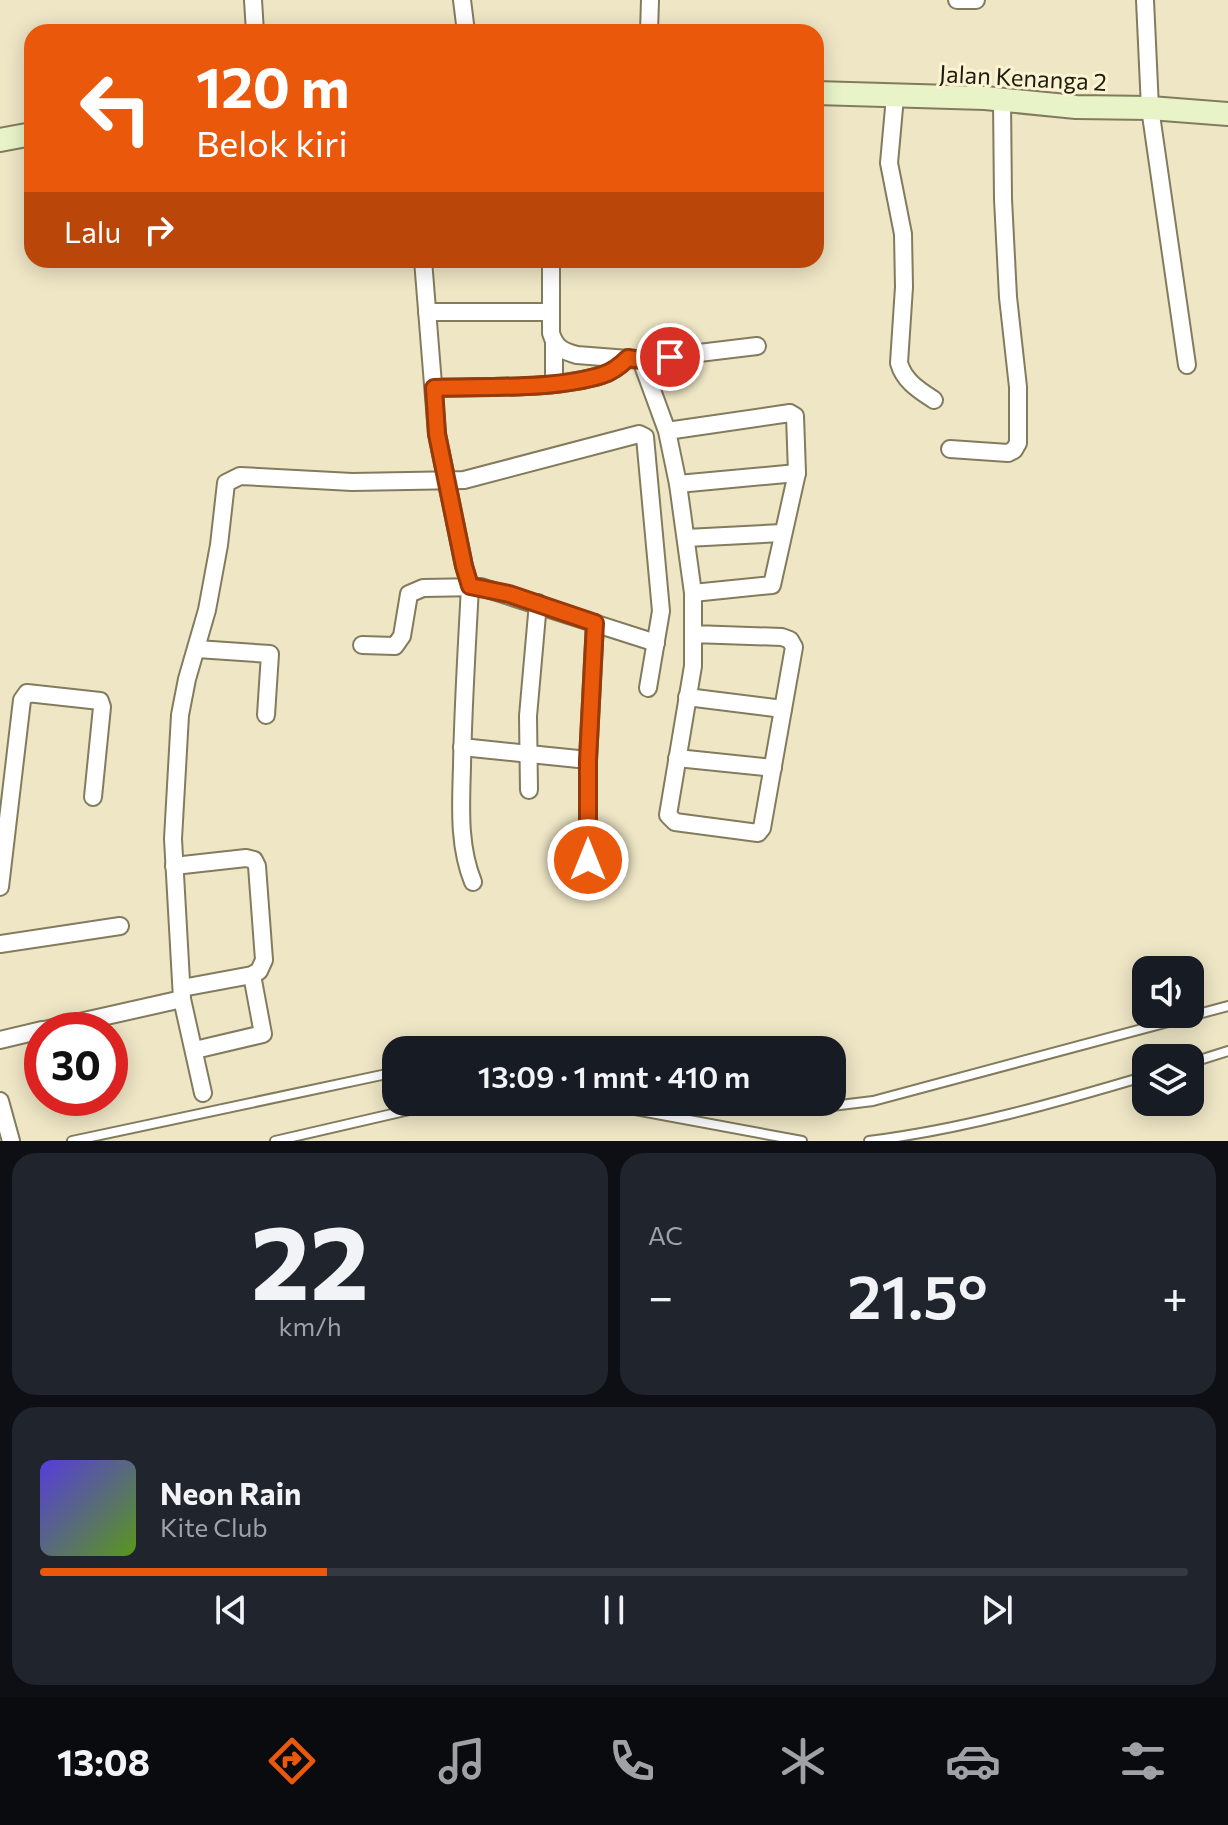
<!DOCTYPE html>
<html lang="id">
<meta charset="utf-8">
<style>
body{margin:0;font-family:Commissioner,sans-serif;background:#20242c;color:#f1f3f6;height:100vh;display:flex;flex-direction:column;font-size:30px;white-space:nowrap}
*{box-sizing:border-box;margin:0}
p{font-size:26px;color:#9ea1a6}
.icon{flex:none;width:44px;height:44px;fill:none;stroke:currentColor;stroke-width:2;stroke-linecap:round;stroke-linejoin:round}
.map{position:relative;height:1141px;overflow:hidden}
.side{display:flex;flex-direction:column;gap:12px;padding:12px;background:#0d0f14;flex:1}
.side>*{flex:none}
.guide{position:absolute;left:24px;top:24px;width:800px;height:244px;border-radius:24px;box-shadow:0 4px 20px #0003;background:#ea580c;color:#fff;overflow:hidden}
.controls{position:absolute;left:1132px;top:956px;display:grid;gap:16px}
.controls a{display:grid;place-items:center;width:72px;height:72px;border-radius:16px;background:#171b24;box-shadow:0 4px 20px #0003;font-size:40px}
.speed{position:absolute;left:24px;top:1012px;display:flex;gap:16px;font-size:40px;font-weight:700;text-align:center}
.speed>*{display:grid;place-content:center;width:104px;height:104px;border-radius:50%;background:#171b24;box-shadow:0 4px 20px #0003;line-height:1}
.speed .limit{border:12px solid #d22;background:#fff;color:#111}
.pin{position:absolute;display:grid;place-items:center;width:68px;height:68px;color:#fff;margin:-34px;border:4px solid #fff;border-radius:50%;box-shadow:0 2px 8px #0007}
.me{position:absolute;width:88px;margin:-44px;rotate:0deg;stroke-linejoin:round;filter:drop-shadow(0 0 6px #0008)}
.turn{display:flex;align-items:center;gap:28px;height:168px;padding:0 40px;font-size:36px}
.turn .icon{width:104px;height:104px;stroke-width:2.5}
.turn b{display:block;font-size:56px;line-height:68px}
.then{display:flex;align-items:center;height:76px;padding:0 40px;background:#0003;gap:16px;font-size:30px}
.big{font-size:60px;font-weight:600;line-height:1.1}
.side .card{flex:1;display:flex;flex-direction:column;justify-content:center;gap:12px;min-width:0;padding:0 28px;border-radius:24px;background:#20242c}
.side .dial{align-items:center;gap:0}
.dial b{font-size:104px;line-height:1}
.song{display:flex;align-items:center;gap:24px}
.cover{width:96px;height:96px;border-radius:12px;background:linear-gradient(135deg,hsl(250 70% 55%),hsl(90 70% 35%))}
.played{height:8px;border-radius:4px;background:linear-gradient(90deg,#ea580c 25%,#363941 25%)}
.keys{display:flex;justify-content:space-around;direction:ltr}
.heat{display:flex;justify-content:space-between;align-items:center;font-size:44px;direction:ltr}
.side .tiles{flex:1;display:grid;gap:12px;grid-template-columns:1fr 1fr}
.card:last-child{grid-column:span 2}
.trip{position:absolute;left:382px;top:1036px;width:464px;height:80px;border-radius:24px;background:#171b24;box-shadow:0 4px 20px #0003;font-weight:600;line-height:80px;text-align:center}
.menu{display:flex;height:128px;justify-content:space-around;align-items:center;background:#090b0e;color:#9ea1a6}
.menu .icon{width:56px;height:56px}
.menu .selected{color:#ea580c}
.menu b{font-size:36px;color:#f1f3f6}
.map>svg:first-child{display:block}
</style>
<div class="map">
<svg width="1228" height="1141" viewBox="0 0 1228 1141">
<rect width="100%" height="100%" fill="#eee6c5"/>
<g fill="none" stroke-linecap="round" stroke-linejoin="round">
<!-- service casing -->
<g stroke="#827b5d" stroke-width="12">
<g id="service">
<path d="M1190,1063l38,-12"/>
<path d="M592,1102l210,39"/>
<path d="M791,1102l41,4 41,-5 355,-95"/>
<path d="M72,1141l324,-69"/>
<path d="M275,1141l169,-39"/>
<path d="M869,1141c95,-12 186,-38 277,-65"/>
</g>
</g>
<!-- minor casing -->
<g stroke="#827b5d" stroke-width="20">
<g id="minor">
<path d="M253,0l2,32"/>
<path d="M462,0l4,32"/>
<path d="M957,0h19"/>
<path d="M1145,0l5,108 37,257"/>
<path d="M649,32l1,-32"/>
<path d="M895,97l-6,66 14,71 1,53 -5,76c5,18 20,27 35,37"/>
<path d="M423,260l14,174 27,132 6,20c-3,60 -7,120 -8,180 -1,39 -4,79 11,116"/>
<path d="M551,260v73c4,14 11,18 26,22l64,5 26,71 11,53 15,109 79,-8 25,-112 -2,-57 -5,-3 -123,18"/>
<path d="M427,312h124"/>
<path d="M641,360l116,-14"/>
<path d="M554,383v-40"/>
<path d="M434,388c50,-2 121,2 168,-13 10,-3 18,-9 26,-17"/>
<path d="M950,449l58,4 6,-3 4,-7v-56l-10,-90 -5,-98 -1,-99"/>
<path d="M678,484l119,-11"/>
<path d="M686,538l96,-5"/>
<path d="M693,593v73l-25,149 7,7 83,11 4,-5 32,-181 -4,-7 -8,-3 -89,-3"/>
<path d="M362,645l33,1 7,-10 7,-42 14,-6 58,-1 175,56"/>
<path d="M197,649l73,5 -4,61"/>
<path d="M687,697l96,12"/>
<path d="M462,747l126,13 7,-137"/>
<path d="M677,758l96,10"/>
<path d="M529,790l-1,-74 10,-113"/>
<path d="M588,860v-100"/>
<path d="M174,866l72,-8 8,2 3,6 7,94 -5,11 -7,4 -70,13"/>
<path d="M0,887l22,-187 5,-7 73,8 2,6 -9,90"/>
<path d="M0,944l120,-18"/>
<path d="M44,1030l138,-31"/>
<path d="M0,1040l42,-10"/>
<path d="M195,1050l68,-16 -11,-59"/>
<path d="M203,1093l-21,-94 -9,-160 7,-124 7,-36 20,-69 12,-65 7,-62 14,-7 112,6 112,-2 175,-46 6,3 16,174 -13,77"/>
<path d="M0,1101l11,40"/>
</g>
</g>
<!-- secondary casing -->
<g stroke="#827b5d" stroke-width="26">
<g id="secondary">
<path d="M816,93l169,5 91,9 74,1 78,6"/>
<path d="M0,140l32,-6"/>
</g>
</g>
<!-- service -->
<use href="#service" stroke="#fff" stroke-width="8"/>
<!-- minor -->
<use href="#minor" stroke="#fff" stroke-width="16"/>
<!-- secondary -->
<use href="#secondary" stroke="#e8f4c8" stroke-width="22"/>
</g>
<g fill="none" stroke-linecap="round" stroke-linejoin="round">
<!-- route casing -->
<g stroke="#983908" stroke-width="20">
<path id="route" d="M588,860v-100l7,-137 -86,-29 -39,-8 -6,-20 -27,-132 -3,-46c50,-2 121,2 168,-13 10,-3 18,-9 26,-17l13,2 29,-3"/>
</g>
<!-- route -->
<use href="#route" stroke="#ea580c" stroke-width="14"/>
</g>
<g text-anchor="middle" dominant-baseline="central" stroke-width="6" stroke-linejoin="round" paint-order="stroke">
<!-- street labels -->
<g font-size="24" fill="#1f1c10" stroke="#fbf3d2">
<text transform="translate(1023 77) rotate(3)">Jalan Kenanga 2</text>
</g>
</g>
</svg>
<div class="controls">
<a><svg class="icon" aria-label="sound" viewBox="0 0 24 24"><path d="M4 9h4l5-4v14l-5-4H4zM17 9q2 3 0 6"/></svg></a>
<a><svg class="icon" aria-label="layers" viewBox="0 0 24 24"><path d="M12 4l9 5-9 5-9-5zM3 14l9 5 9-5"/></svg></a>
</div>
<div class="speed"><div class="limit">30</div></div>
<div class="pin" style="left:670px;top:357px;background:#d93025"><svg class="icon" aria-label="arrive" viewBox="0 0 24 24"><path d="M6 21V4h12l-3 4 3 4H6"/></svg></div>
<svg class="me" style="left:588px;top:860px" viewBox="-20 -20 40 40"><circle r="17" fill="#ea580c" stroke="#fff" stroke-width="3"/><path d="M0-11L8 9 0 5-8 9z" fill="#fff"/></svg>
<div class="trip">13:09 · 1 mnt · 410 m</div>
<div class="guide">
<div class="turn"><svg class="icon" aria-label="left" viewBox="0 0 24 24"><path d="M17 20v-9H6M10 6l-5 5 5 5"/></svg><div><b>120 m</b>Belok kiri</div></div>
<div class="then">Lalu<svg class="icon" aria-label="right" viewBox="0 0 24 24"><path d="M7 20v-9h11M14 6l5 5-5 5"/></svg></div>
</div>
</div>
<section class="side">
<div class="tiles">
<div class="card dial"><b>22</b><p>km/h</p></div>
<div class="card"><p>AC</p>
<div class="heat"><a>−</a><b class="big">21.5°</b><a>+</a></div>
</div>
<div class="card">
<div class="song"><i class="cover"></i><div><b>Neon Rain</b><p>Kite Club</p></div></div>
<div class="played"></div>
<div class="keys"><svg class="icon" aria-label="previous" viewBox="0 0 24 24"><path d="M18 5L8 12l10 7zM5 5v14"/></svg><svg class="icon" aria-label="pause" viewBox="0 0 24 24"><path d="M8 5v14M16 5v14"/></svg><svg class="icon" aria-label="next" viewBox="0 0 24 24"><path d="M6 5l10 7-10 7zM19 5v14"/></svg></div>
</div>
</div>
</section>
<nav class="menu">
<b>13:08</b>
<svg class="icon selected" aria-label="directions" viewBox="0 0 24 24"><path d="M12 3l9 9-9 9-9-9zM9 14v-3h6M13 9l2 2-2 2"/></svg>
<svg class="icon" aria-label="music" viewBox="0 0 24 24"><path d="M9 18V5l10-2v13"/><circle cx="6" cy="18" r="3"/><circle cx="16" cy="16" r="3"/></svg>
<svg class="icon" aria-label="phone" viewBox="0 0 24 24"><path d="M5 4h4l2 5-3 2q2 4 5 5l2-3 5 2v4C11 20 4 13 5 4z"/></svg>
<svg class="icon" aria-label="climate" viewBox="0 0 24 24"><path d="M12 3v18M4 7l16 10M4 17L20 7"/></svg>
<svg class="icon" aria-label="car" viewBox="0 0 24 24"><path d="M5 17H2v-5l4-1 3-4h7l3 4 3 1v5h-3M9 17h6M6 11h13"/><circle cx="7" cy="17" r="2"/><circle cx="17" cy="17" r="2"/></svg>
<svg class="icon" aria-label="filters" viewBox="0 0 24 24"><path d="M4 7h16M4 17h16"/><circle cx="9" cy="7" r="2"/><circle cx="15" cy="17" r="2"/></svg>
</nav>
